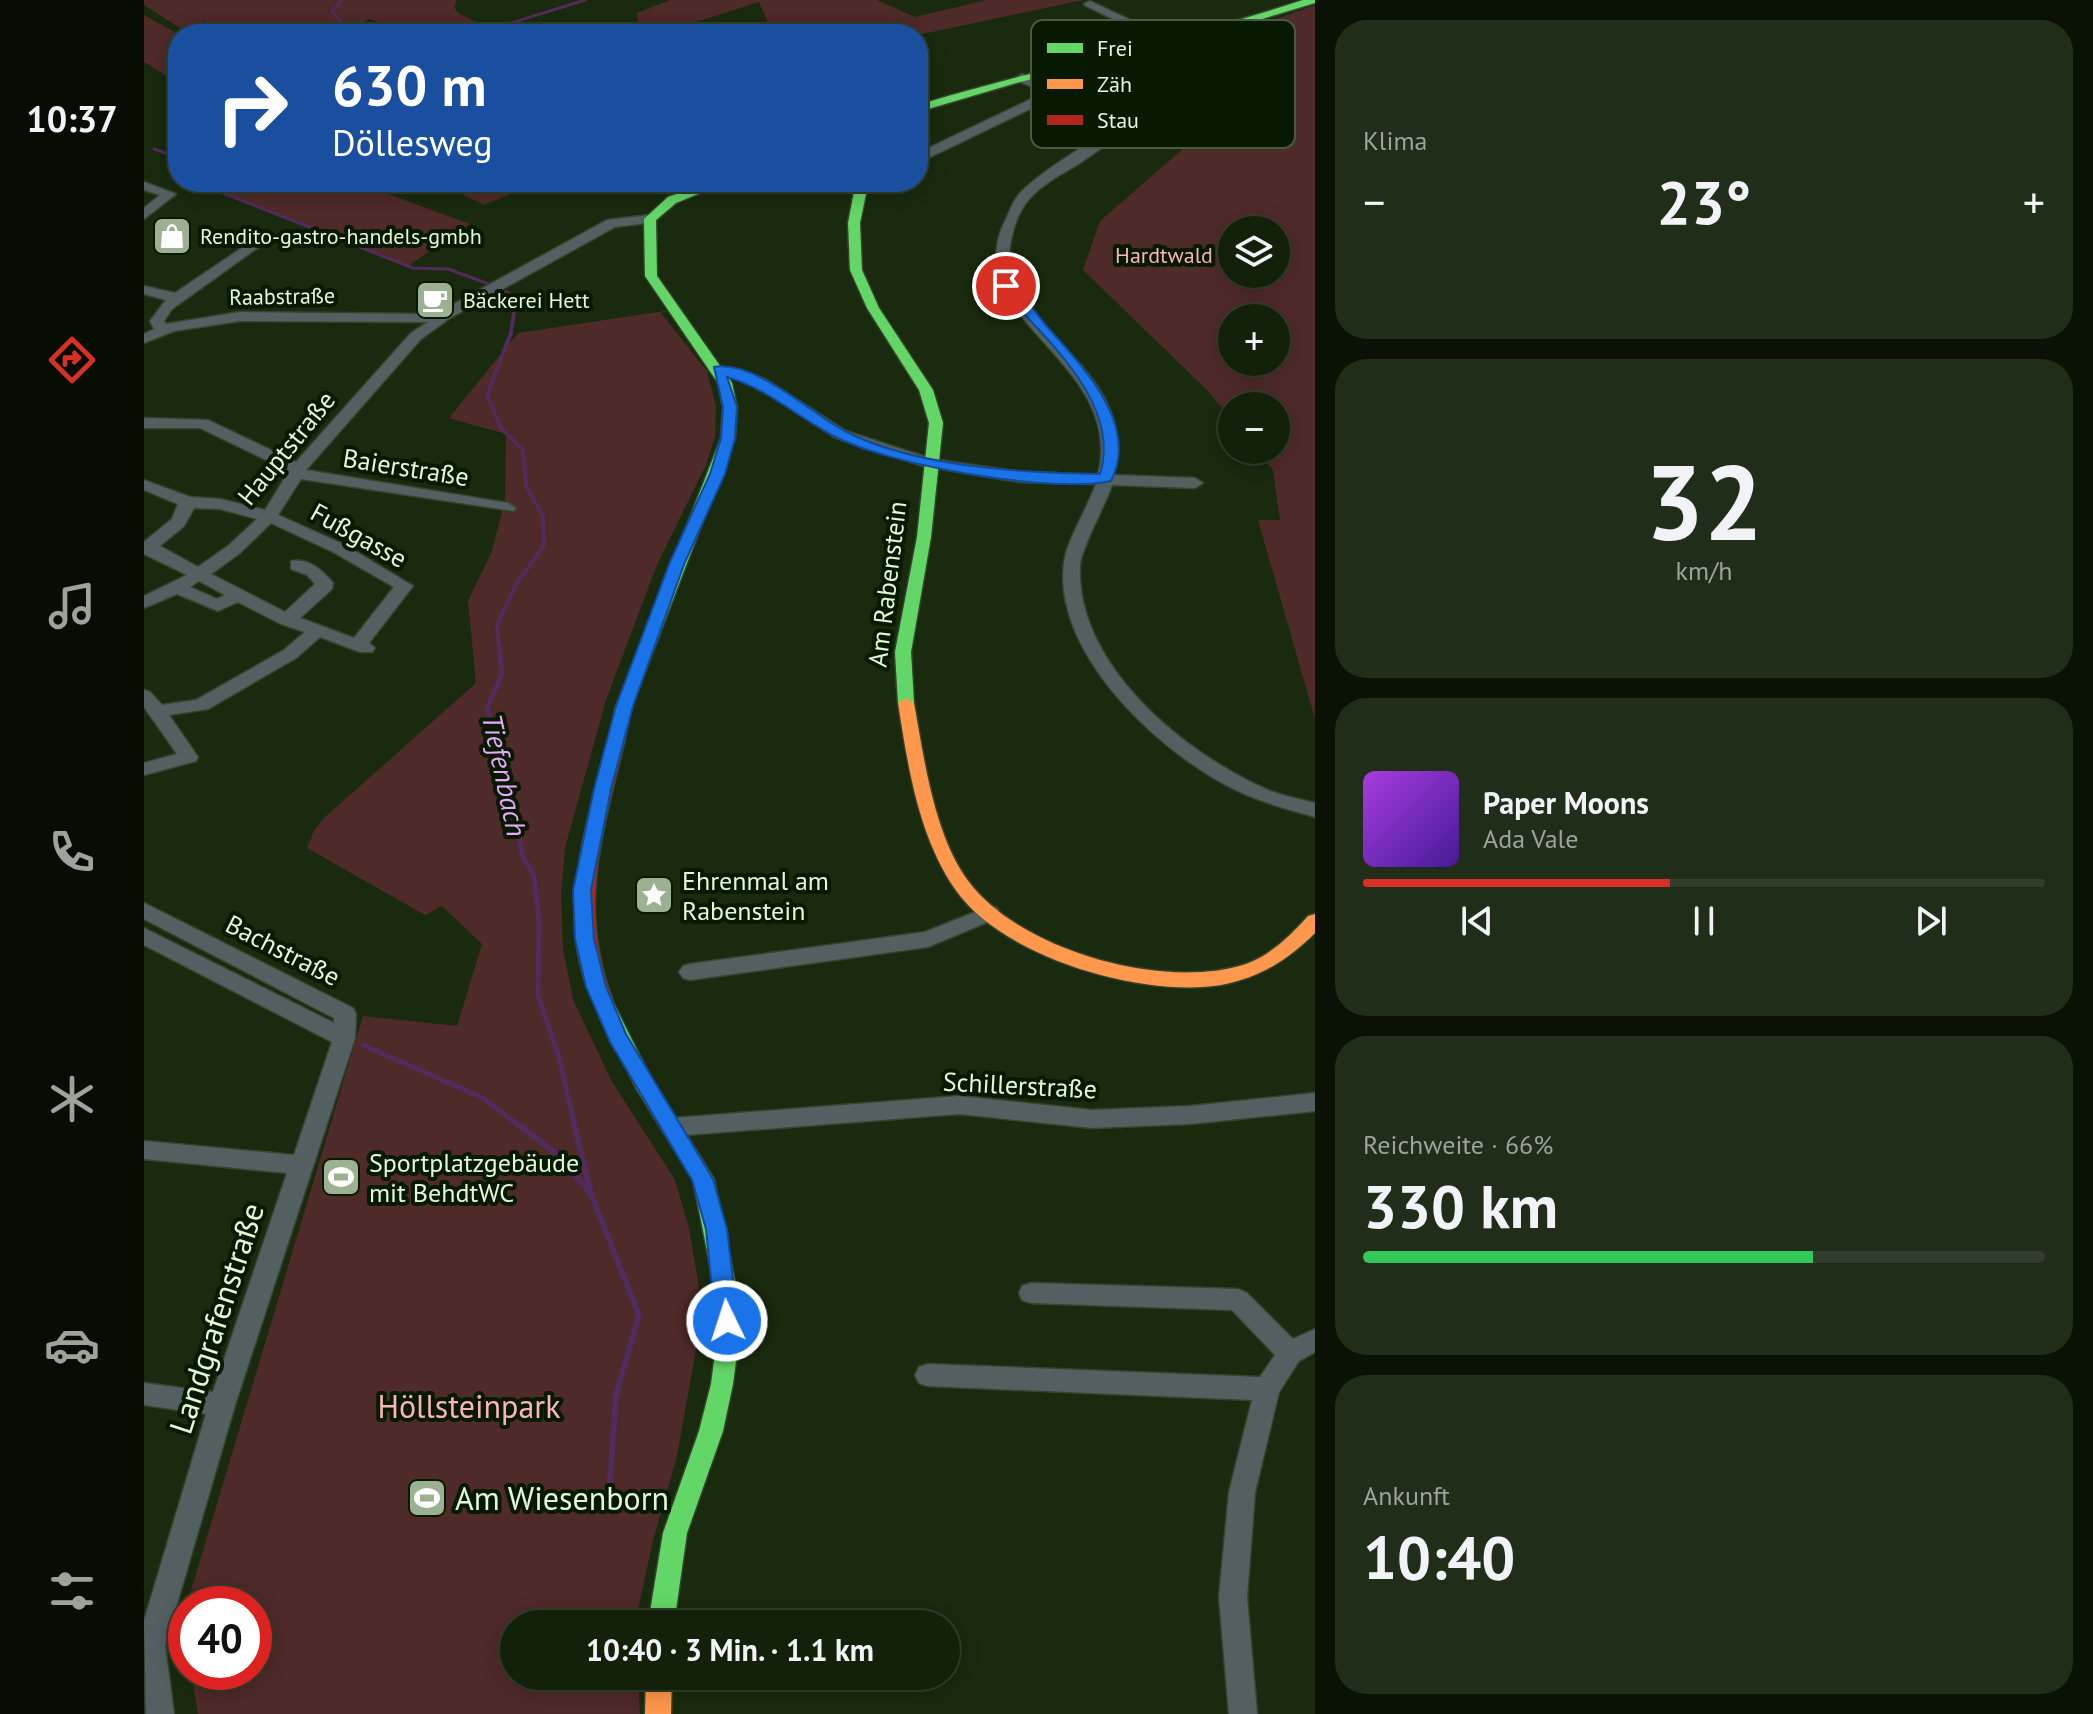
<!DOCTYPE html>
<html lang="de">
<meta charset="utf-8">
<style>
body{margin:0;font-family:"PT Sans",sans-serif;background:#202d18;color:#f1f3f6;height:100vh;display:flex;flex-direction:column;font-size:30px;white-space:nowrap}
*{box-sizing:border-box;margin:0}
p{font-size:26px;color:#9da39c}
.icon{flex:none;width:44px;height:44px;fill:none;stroke:currentColor;stroke-width:2;stroke-linecap:round;stroke-linejoin:round}
.map{position:relative;flex:1;overflow:hidden}
.details{display:flex;flex-direction:column;gap:20px;padding:20px;background:#0a1206;width:778px}
.details>*{flex:none}
.hud{position:absolute;left:24px;top:24px;width:760px;height:168px;border-radius:32px;box-shadow:0 4px 20px #0003,0 0 0 2px #323e2b;background:#1a4fa0;color:#fff;overflow:hidden}
.tools{position:absolute;left:1074px;top:216px;display:grid;gap:16px}
.tools a{display:grid;place-items:center;width:72px;height:72px;border-radius:50%;background:#13200a;box-shadow:0 4px 20px #0003,0 0 0 2px #323e2b;font-size:40px}
.speed{position:absolute;left:24px;top:1586px;display:flex;gap:16px;font-size:40px;font-weight:700;text-align:center}
.speed>*{display:grid;place-content:center;width:104px;height:104px;border-radius:50%;background:#13200a;box-shadow:0 4px 20px #0003,0 0 0 2px #323e2b;line-height:1}
.speed .limit{border:12px solid #d22;background:#fff;color:#111}
.pin{position:absolute;display:grid;place-items:center;width:68px;height:68px;color:#fff;margin:-34px;border:4px solid #fff;border-radius:50%;box-shadow:0 2px 8px #0007}
.me{position:absolute;width:88px;margin:-44px;rotate:356deg;stroke-linejoin:round;filter:drop-shadow(0 0 6px #0008)}
.turn{display:flex;align-items:center;gap:28px;height:168px;padding:0 32px;font-size:36px}
.turn .icon{width:104px;height:104px;stroke-width:2.5}
.turn b{display:block;font-size:56px;line-height:68px}
.big{font-size:60px;font-weight:600;line-height:1.1}
.details .card{flex:1;display:flex;flex-direction:column;justify-content:center;gap:12px;min-width:0;padding:0 28px;border-radius:32px;background:#202d18}
.details .dial{align-items:center;gap:0}
.dial b{font-size:104px;line-height:1}
.song{display:flex;align-items:center;gap:24px}
.cover{width:96px;height:96px;border-radius:12px;background:linear-gradient(135deg,hsl(280 70% 55%),hsl(260 70% 35%))}
.played{height:8px;border-radius:4px;background:linear-gradient(90deg,#d93025 45%,#323e2b 45%)}
.keys{display:flex;justify-content:space-around;direction:ltr}
.heat{display:flex;justify-content:space-between;align-items:center;font-size:44px;direction:ltr}
.charge{height:12px;border-radius:6px;background:linear-gradient(90deg,#34c759 66%,#323e2b 0)}
.trip{position:absolute;left:356px;top:1610px;width:460px;height:80px;border-radius:40px;background:#13200a;box-shadow:0 4px 20px #0003,0 0 0 2px #323e2b;font-weight:600;line-height:80px;text-align:center}
main{display:flex;flex:1;min-height:0}
.tab-bar{display:flex;flex-direction:column;width:144px;justify-content:space-around;align-items:center;background:#080d04;color:#9da39c}
.tab-bar .icon{width:56px;height:56px}
.tab-bar .selected{color:#d93025}
.tab-bar b{font-size:36px;color:#f1f3f6}
.map>svg:first-child{display:block}
</style>
<main>
<nav class="tab-bar">
<b>10:37</b>
<svg class="icon selected" aria-label="directions" viewBox="0 0 24 24"><path d="M12 3l9 9-9 9-9-9zM9 14v-3h6M13 9l2 2-2 2"/></svg>
<svg class="icon" aria-label="music" viewBox="0 0 24 24"><path d="M9 18V5l10-2v13"/><circle cx="6" cy="18" r="3"/><circle cx="16" cy="16" r="3"/></svg>
<svg class="icon" aria-label="phone" viewBox="0 0 24 24"><path d="M5 4h4l2 5-3 2q2 4 5 5l2-3 5 2v4C11 20 4 13 5 4z"/></svg>
<svg class="icon" aria-label="climate" viewBox="0 0 24 24"><path d="M12 3v18M4 7l16 10M4 17L20 7"/></svg>
<svg class="icon" aria-label="car" viewBox="0 0 24 24"><path d="M5 17H2v-5l4-1 3-4h7l3 4 3 1v5h-3M9 17h6M6 11h13"/><circle cx="7" cy="17" r="2"/><circle cx="17" cy="17" r="2"/></svg>
<svg class="icon" aria-label="filters" viewBox="0 0 24 24"><path d="M4 7h16M4 17h16"/><circle cx="9" cy="7" r="2"/><circle cx="15" cy="17" r="2"/></svg>
</nav>
<div class="map">
<svg width="1171" height="1714" viewBox="0 0 1171 1714">
<rect width="100%" height="100%" fill="#192a0e"/>
<!-- green -->
<g fill="#4e2a29" fill-rule="evenodd">
<path d="M0,0h313l-3,7 4,6 29,14 -24,7h-89l14,-9 -19,-6 -28,15h-32l-3,-4 -12,4h-67l-22,-13 -25,7 -36,-23z"/>
<path d="M526,0h207l38,17 71,-17h97l-165,35 -160,-1 13,-5 -12,-27 -66,21 3,11h-90l32,-12 -1,-9z"/>
<path d="M1171,5v714l-57,-199h22l-7,-50 -17,-20h20v-44h-44v14l-24,-29 -125,-121 17,-49 175,-152 4,-22 -22,-21zM1088,230h44v44h-44zM1088,318h44v44h-44z"/>
<path d="M0,15l34,19v49l-34,-21z"/>
<path d="M51,182h213l-23,11 85,31 -62,42z"/>
<path d="M293,182h102l-55,23z"/>
<path d="M527,310l-10,3 46,58 9,36 -1,30 -9,28 -49,100 -51,135 -41,148 -4,48 2,53 10,50 38,81 64,100 14,48 14,83 -26,145 -24,84 -18,84h-121v52h124l2,38h-442l-7,-42h63v-68h-67l176,-588 94,10 25,-82 -40,-38 -17,9 -118,-67 7,-17 11,-14 151,-134 -8,-82 24,-50 13,-51 1,-66 -57,-16 69,-85z"/>
</g>
<g fill="none" stroke-linecap="round" stroke-linejoin="round">
<!-- stream-far3 -->
<g stroke="#502b5b" stroke-width="3">
<path d="M198,0l-10,11 18,23"/>
<path d="M332,34l109,-34"/>
<path d="M10,149l24,8"/>
<path d="M51,182l218,86 35,1 41,15"/>
</g>
<!-- stream-far2 -->
<path stroke="#502b5b" stroke-width="4" d="M356,655l-3,-30 19,-40 28,-40 -1,-29 -17,-30 -3,-36 -22,-22 -14,-33 24,-62 5,-35 -10,-6"/>
<!-- stream-far1 -->
<g stroke="#502b5b" stroke-width="5">
<path d="M356,653l2,21 -15,34 27,97 8,50 12,21 5,45 -1,74 20,59 16,68"/>
<path d="M219,1045l120,53 31,24"/>
</g>
<!-- stream -->
<g stroke="#502b5b" stroke-width="6">
<path d="M368,1120l45,34 34,40 48,121 -23,80 -7,100"/>
<path d="M429,1120l18,74"/>
</g>
<!-- street casing -->
<g stroke="#36442d" stroke-width="3">
<g id="street">
<path d="M946,1l85,40 2,2 -10,2 -81,-39 -2,-2z"/>
<path d="M1075,28h8l10,10c-41,52 -103,87 -157,125 -16,10 -38,21 -50,35 -14,15 -21,42 -21,63 -1,72 131,106 105,214l81,3 8,5 -8,5 -83,-3c-7,21 -30,61 -32,80 -5,100 105,189 188,225 15,6 31,9 47,13v14c-32,-9 -62,-17 -91,-33 -70,-38 -171,-132 -160,-221 2,-21 24,-56 32,-79l-77,-2 -96,-16 -89,-29 -79,-52 -44,-15 7,-4 47,13 81,52 86,28 87,13 79,3c29,-115 -144,-155 -92,-256 4,-9 8,-20 15,-27 28,-27 67,-47 100,-70l-64,-26 -135,65 -4,1v-9l128,-61 -28,-11 -2,-3 6,-4 107,43 69,-49 27,-30 -8,-8z"/>
<path d="M0,182l32,12 -32,25v-11l16,-13 -16,-5z"/>
<path d="M689,182h16l18,10 -12,3z"/>
<path d="M506,215l7,4 -2,3 -40,5 -165,91 -29,21 -115,131 202,33 8,5 -2,3 -213,-32 -23,36 67,30 68,41 -44,57 6,5 -3,4h-12l-40,-15 -24,21 -88,51 -39,6 29,42 -2,4 -52,14v-12l33,-9 -33,-47v-17l6,2 12,13 34,-5 88,-50 21,-18 -24,-8 -43,-22 -20,9 -41,-17 -33,14v-12l43,-21 -43,-21v-12l28,-23 6,-15 -34,-14v-10l46,17 30,2 45,11 24,-39 -89,-43h-56v-10l64,2 88,42 115,-129 17,-11 -188,-1 -66,10 -30,12v-9l10,-5 -4,-8 16,-21 -22,-6v-8l31,7 80,-54 5,1v6l-88,63 -8,12 2,3 74,-12 185,2 18,-4 164,-90zM50,508l26,1 37,10 -29,27 -30,21 -38,-21 24,-20zM127,523l62,29 61,35 -40,51 -54,-20 32,-29 1,-6c-11,-13 -24,-25 -42,-22v8l16,6 8,9 -30,28 -74,-38 29,-21zM55,581l26,14 -8,4 -27,-12z"/>
<path d="M0,903l209,105 3,6 -1,24 -120,367 -70,240 9,69h-28l-2,-93 62,-207 -62,-9v-22l69,9 74,-219 -143,-14v-18l150,14 38,-113 -188,-97v-17l190,95v-5l-190,-99z"/>
<path d="M846,906l7,2 3,5 -3,5 -69,29 -238,33 -7,-2 -4,-6 4,-6 7,-2 235,-32z"/>
<path d="M1171,1093v18l-125,13 -98,4 -133,-14 -286,22 -8,-3 -3,-6 3,-6 8,-3 286,-22 133,14 98,-4z"/>
<path d="M887,1283l207,6 9,4 46,46 22,-10v23l-16,9 -20,31 -24,100 -8,105 10,117h-28l-10,-117 10,-105 23,-92 -324,-14 -9,-3 -4,-8 4,-8 9,-3 332,13 15,-22 -43,-45 -201,-7 -9,-3 -3,-7 3,-7z"/>
</g>
</g>
<!-- fast casing -->
<g stroke="#36442d" stroke-width="3">
<g id="fast">
<path d="M1159,0h12v3l-96,29 -199,50 -102,30v-7c127,-39 258,-63 385,-105z"/>
<path d="M566,182h17l-51,21 -20,17 1,56 75,107 5,24 -2,31 -103,268 -8,37 -8,6 -8,-6 8,-37 105,-268 2,-31 -5,-24 -73,-107 -1,-57 24,-22z"/>
<path d="M728,182h16l-22,12 -6,29 2,47 17,38 54,82 10,33 -12,114 -20,115 3,51 -8,5 -8,-5 -3,-51 22,-115 12,-114 -10,-33 -52,-82 -17,-38 -2,-47 6,-31z"/>
<path d="M459,994l7,2 41,82 63,101 24,117v50l-5,38 -10,47 -36,102 -13,91h-26l15,-91 36,-102 12,-47 5,-38v-50l-23,-116 -57,-92 -43,-87 3,-5z"/>
</g>
</g>
<!-- slow casing -->
<g stroke="#36442d" stroke-width="3">
<g id="slow">
<path d="M762,698l8,5c10,55 20,133 55,179 52,69 196,109 277,82 25,-9 45,-29 62,-48l7,-2v19c-27,27 -56,45 -94,52 -79,13 -220,-28 -266,-96 -37,-54 -47,-123 -57,-186z"/>
<path d="M502,1676h26l-1,38h-26z"/>
</g>
</g>
<!-- jam casing -->
<g stroke="#36442d" stroke-width="3">
<path id="jam" d="M472,737l8,6c-22,92 -47,165 -11,258l-3,5h-14c-44,-82 -10,-180 12,-263z"/>
</g>
<!-- street -->
<use href="#street" fill="#536062" fill-rule="evenodd"/>
<!-- fast -->
<use href="#fast" fill="#63d668" fill-rule="evenodd"/>
<!-- slow -->
<use href="#slow" fill="#ff974d" fill-rule="evenodd"/>
<!-- jam -->
<use href="#jam" fill="#b3261e" fill-rule="evenodd"/>
</g>
<!-- route -->
<path fill="#1a73e8" stroke="#114b97" stroke-width="2" d="M862,282c15,7 28,29 38,41 35,40 97,100 67,158 -59,13 -223,-16 -277,-45 -37,-19 -66,-47 -107,-59l10,30 -2,31 -10,36 -40,88 -52,144 -22,83 -20,101 3,49 12,48 20,47 87,145 14,50 11,92 -3,6 -8,3 -8,-3 -4,-6 -9,-92 -14,-49 -82,-138 -24,-55 -11,-48 -2,-49 21,-101 22,-83 54,-144 40,-88 11,-36 2,-31 -9,-40c41,-7 94,44 129,63 69,37 180,43 257,44 22,-72 -57,-137 -99,-185v-6z"/>
<!-- icons -->
<defs>
<g id="shop-square" transform="scale(2)"><rect x="-9" y="-9" width="18" height="18" rx="4" fill="#9bb191" stroke="#081902"/><path d="M-5-2.5h2.3a2.7 3.5 0 0 1 5.4 0H5L5.5 6h-11ZM-1.5-2.5h3a1.5 2.3 0 0 0-3 0Z" fill="#fff"/></g>
<g id="cafe-square" transform="scale(2)"><rect x="-9" y="-9" width="18" height="18" rx="4" fill="#9bb191" stroke="#081902"/><path d="M-5.5-4.5H6V0H3Q3 3.5 0 3.5H-2.5Q-5.5 3.5-5.5 0ZM3-3.2v2h1.7v-2ZM-6 4.5H4V6H-6Z" fill="#fff"/></g>
<g id="sight-square" transform="scale(2)"><rect x="-9" y="-9" width="18" height="18" rx="4" fill="#9bb191" stroke="#081902"/><path d="M0-6L1.8-2.2L6-1.7L2.9 1.2L3.7 5.4L0 3.3L-3.7 5.4L-2.9 1.2L-6-1.7L-1.8-2.2Z" fill="#fff"/></g>
<g id="stadium-square" transform="scale(2)"><rect x="-9" y="-9" width="18" height="18" rx="4" fill="#9bb191" stroke="#081902"/><path d="M0-5a6.5 5 0 1 0 0 10a6.5 5 0 1 0 0-10ZM-3.5-1.8h7v3.6h-7Z" fill="#fff"/></g>
</defs>
<g fill-rule="evenodd">
<use href="#shop-square" x="28" y="236"/>
<use href="#cafe-square" x="291" y="300"/>
<use href="#sight-square" x="510" y="895"/>
<use href="#stadium-square" x="197" y="1177"/>
<use href="#stadium-square" x="283" y="1498"/>
</g>
<g text-anchor="middle" dominant-baseline="central" stroke-width="8" stroke-linejoin="round" paint-order="stroke">
<!-- far-poi labels -->
<g font-size="22" fill="#e1f9d7" stroke="#081902" text-anchor="start">
<text x="56" y="236">Rendito-gastro-handels-gmbh</text>
<text x="319" y="300">Bäckerei Hett</text>
</g>
<!-- far-park labels -->
<g font-size="22" fill="#f8b4b6" stroke="#081902">
<text x="1020" y="255">Hardtwald</text>
</g>
<!-- far-street labels -->
<g font-size="22" fill="#e1f9d7" stroke="#081902">
<text transform="translate(138 296) rotate(-1)">Raabstraße</text>
</g>
<!-- street labels -->
<g font-size="26" fill="#e1f9d7" stroke="#081902">
<text transform="translate(142 448) rotate(-51)">Hauptstraße</text>
<text transform="translate(262 467) rotate(9)">Baierstraße</text>
<text transform="translate(215 535) rotate(29)">Fußgasse</text>
<text transform="translate(743 584) rotate(-83)">Am Rabenstein</text>
<text transform="translate(139 950) rotate(27)">Bachstraße</text>
<text transform="translate(876 1085) rotate(3)">Schillerstraße</text>
</g>
<!-- poi labels -->
<g font-size="26" fill="#e1f9d7" stroke="#081902" text-anchor="start">
<text x="538" y="880">Ehrenmal am<tspan x="538" dy="30">Rabenstein</tspan></text>
<text x="225" y="1162">Sportplatzgebäude<tspan x="225" dy="30">mit BehdtWC</tspan></text>
</g>
<!-- water labels -->
<g font-size="28" font-style="italic" fill="#e7a9fe" stroke="#081902">
<text transform="translate(361 775) rotate(78)">Tiefenbach</text>
</g>
<!-- near-street labels -->
<g font-size="32" fill="#e1f9d7" stroke="#081902">
<text transform="translate(72 1318) rotate(-72)">Landgrafenstraße</text>
</g>
<!-- near-park labels -->
<g font-size="32" fill="#f8b4b6" stroke="#081902">
<text x="325" y="1406">Höllsteinpark</text>
</g>
<!-- near-poi labels -->
<g font-size="32" fill="#e1f9d7" stroke="#081902" text-anchor="start">
<text x="311" y="1498">Am Wiesenborn</text>
</g>
</g>
<!-- legend -->
<rect x="887" y="20" width="264" height="128" rx="12" fill="#081902" stroke="#495c42" stroke-width="2"/>
<rect x="903" y="43" width="36" height="10" fill="#63d668"/>
<rect x="903" y="79" width="36" height="10" fill="#ff974d"/>
<rect x="903" y="115" width="36" height="10" fill="#b3261e"/>
<g font-size="22" fill="#e1f9d7">
<text x="953" y="56">Frei</text>
<text x="953" y="92">Zäh</text>
<text x="953" y="128">Stau</text>
</g>
</svg>
<div class="tools">
<a><svg class="icon" aria-label="layers" viewBox="0 0 24 24"><path d="M12 4l9 5-9 5-9-5zM3 14l9 5 9-5"/></svg></a>
<a>+</a>
<a>−</a>
</div>
<div class="speed"><div class="limit">40</div></div>
<div class="pin" style="left:862px;top:286px;background:#d93025"><svg class="icon" aria-label="arrive" viewBox="0 0 24 24"><path d="M6 21V4h12l-3 4 3 4H6"/></svg></div>
<svg class="me" style="left:583px;top:1321px" viewBox="-20 -20 40 40"><circle r="17" fill="#1a73e8" stroke="#fff" stroke-width="3"/><path d="M0-11L8 9 0 5-8 9z" fill="#fff"/></svg>
<div class="trip">10:40 · 3 Min. · 1.1 km</div>
<div class="hud">
<div class="turn"><svg class="icon" aria-label="right" viewBox="0 0 24 24"><path d="M7 20v-9h11M14 6l5 5-5 5"/></svg><div><b>630 m</b>Döllesweg</div></div>
</div>
</div>
<section class="details">
<div class="card"><p>Klima</p>
<div class="heat"><a>−</a><b class="big">23°</b><a>+</a></div>
</div>
<div class="card dial"><b>32</b><p>km/h</p></div>
<div class="card">
<div class="song"><i class="cover"></i><div><b>Paper Moons</b><p>Ada Vale</p></div></div>
<div class="played"></div>
<div class="keys"><svg class="icon" aria-label="previous" viewBox="0 0 24 24"><path d="M18 5L8 12l10 7zM5 5v14"/></svg><svg class="icon" aria-label="pause" viewBox="0 0 24 24"><path d="M8 5v14M16 5v14"/></svg><svg class="icon" aria-label="next" viewBox="0 0 24 24"><path d="M6 5l10 7-10 7zM19 5v14"/></svg></div>
</div>
<div class="card"><p>Reichweite · 66%</p><b class="big">330 km</b><div class="charge"></div></div>
<div class="card"><p>Ankunft</p><b class="big">10:40</b></div>
</section>
</main>
